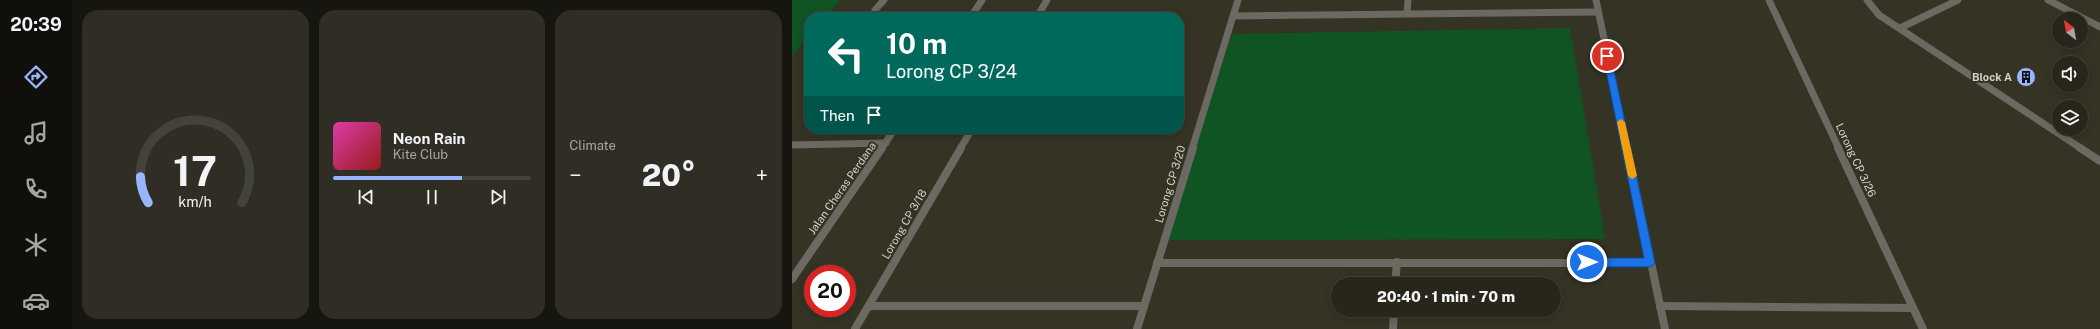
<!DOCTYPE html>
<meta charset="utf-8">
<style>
body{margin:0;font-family:"Public Sans",sans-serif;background:#302e24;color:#f1f3f6;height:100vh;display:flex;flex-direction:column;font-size:15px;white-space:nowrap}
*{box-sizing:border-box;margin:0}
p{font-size:13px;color:#a5a5a3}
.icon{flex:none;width:22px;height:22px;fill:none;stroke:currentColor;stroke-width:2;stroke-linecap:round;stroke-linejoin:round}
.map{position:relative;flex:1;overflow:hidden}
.panel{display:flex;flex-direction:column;gap:10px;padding:10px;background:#16150f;width:720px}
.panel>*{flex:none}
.guide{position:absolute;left:12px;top:12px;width:380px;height:122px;border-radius:16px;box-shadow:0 2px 10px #0003,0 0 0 1px #44433a;background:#00695c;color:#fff;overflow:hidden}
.needle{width:26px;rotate:329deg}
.buttons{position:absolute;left:1260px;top:12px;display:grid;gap:8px}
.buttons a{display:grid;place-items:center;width:36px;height:36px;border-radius:50%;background:#28261b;box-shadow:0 2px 10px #0003,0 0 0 1px #44433a;font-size:20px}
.speed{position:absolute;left:12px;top:265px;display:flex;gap:8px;font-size:20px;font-weight:700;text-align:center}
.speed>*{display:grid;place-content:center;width:52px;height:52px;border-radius:50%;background:#28261b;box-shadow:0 2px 10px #0003,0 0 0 1px #44433a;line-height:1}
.speed .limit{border:6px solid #d22;background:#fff;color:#111}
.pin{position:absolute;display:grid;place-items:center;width:34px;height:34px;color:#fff;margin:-17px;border:2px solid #fff;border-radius:50%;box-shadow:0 1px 4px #0007}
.me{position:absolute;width:44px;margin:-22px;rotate:90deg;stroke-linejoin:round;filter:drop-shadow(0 0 3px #0008)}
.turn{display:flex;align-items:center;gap:14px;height:84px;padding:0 16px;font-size:18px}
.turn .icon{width:52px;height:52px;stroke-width:2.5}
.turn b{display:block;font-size:28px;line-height:34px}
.then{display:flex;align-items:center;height:38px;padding:0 16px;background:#0003;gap:8px;font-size:15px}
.big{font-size:30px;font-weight:800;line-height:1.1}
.panel .widget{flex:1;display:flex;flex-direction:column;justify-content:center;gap:6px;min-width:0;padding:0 14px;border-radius:16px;background:#302e24}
.panel .dial{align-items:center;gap:0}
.dial svg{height:104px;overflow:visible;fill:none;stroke:#44433a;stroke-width:7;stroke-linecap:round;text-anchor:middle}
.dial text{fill:#f1f3f6;stroke:none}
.song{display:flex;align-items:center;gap:12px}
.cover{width:48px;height:48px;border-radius:6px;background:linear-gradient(135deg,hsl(320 70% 55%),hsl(0 70% 35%))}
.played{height:4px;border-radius:2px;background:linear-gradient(90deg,#98b6fd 65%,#44433a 65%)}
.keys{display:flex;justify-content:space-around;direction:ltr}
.heat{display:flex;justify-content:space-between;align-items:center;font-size:22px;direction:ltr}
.panel .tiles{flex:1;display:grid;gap:10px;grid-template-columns:repeat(3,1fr)}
.trip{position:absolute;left:539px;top:277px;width:230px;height:40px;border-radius:20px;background:#28261b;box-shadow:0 2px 10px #0003,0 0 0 1px #44433a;font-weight:800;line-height:40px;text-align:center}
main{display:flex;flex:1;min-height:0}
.dock{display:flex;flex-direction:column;width:72px;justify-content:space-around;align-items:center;background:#100f0b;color:#a5a5a3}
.dock .icon{width:28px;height:28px}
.dock .active{color:#98b6fd}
.dock b{font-size:18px;color:#f1f3f6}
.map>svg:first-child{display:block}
</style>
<main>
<nav class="dock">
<b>20:39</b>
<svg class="icon active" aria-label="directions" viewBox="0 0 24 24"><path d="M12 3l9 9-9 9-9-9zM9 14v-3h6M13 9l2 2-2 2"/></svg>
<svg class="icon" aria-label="music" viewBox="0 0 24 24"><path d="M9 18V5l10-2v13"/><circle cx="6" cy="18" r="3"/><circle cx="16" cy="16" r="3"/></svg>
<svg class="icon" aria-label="phone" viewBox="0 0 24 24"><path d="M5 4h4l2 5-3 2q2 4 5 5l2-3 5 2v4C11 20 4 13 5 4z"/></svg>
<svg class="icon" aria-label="climate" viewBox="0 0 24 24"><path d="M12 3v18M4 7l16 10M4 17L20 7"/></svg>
<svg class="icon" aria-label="car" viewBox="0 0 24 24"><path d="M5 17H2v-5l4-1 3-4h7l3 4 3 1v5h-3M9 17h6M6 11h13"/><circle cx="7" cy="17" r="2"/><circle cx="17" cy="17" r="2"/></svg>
</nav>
<section class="panel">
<div class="tiles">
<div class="widget dial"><svg viewBox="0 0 100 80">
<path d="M14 69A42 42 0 1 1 86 69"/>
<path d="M14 69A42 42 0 0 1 8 49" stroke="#98b6fd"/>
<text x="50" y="56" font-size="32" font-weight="700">17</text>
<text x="50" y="72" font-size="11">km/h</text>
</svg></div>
<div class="widget">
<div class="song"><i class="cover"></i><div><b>Neon Rain</b><p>Kite Club</p></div></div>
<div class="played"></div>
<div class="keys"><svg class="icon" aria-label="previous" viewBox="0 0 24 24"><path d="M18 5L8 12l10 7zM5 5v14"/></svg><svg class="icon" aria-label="pause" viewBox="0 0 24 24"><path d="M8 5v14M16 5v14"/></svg><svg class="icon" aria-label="next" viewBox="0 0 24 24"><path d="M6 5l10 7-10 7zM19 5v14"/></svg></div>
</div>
<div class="widget"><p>Climate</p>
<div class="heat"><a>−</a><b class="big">20°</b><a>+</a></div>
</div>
</div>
</section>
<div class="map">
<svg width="1308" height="329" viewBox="0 0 1308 329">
<rect width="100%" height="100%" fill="#353324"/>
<!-- green -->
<g fill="#115424">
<path d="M0,0h48l-14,17h-17v19l-17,20z"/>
<path d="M778,28l35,211 -441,1 68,-206z"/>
</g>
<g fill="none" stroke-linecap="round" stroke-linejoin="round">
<!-- service-far1 -->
<g stroke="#6c6862" stroke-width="7">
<path d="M1075,0l12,15 203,134"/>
<path d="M1256,0l52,27"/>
<path d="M83,10l9,-10"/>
<path d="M442,16l364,-4"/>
<path d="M1108,28l58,-28"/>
</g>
<!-- service -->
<g stroke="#6c6862" stroke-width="8">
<path d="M1288,148l20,13"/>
<path d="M365,263h493"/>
<path d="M77,306h275"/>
<path d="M868,306l253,2"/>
</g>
<!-- minor-far1 -->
<g stroke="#6c6862" stroke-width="7">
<path d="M804,0l31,149"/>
<path d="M977,0l70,149"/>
<path d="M615,13l1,-13"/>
<path d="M245,17l10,-17"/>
<path d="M0,145l94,-2"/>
<path d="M168,149l12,-20"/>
<path d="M400,149l46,-149"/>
</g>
<!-- minor -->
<g stroke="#6c6862" stroke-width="8">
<path d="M835,148l38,181"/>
<path d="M1046,148l85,181"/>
<path d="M603,284l2,-22"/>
<path d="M63,329l106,-181"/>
<path d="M345,329l56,-181"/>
<path d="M601,329l1,-19"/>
</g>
<!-- tertiary-far1 -->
<g stroke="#6c6862" stroke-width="7">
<path d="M179,17l11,-17"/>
<path d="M89,149l14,-20"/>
</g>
<!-- tertiary -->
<path stroke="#6c6862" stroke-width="8" d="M0,279l90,-131"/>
</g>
<!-- route -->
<path fill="#1a73e8" stroke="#114b97" d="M815,53l4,3 44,207 -5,4h-63l-5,-5 5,-4h57l-41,-202z"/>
<!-- slow -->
<path fill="#f59e0b" d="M829,119l4,3 12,54 -5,3 -4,-3 -11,-54z"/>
<!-- icons -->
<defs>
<g id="building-disc" transform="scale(1)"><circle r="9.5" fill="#98b6fd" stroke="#353324"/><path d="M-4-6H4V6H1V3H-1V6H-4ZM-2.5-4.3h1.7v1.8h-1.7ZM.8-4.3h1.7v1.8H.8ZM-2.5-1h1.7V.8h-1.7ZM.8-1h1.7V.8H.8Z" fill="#111"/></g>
</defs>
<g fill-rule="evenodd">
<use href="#building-disc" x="1234" y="77"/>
</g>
<g text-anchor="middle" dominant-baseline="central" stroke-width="4" stroke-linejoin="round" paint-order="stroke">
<!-- poi labels -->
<g font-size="11" font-weight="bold" fill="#d3d2c9" stroke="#353324" text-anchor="end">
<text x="1220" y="77">Block A</text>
</g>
<!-- street labels -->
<g font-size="11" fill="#d3d2c9" stroke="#353324">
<text transform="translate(1064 160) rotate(65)">Lorong CP 3/26</text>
<text transform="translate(378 184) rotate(-73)">Lorong CP 3/20</text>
<text transform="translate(50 188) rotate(-55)">Jalan Cheras Perdana</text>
<text transform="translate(112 224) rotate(-60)">Lorong CP 3/18</text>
</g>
</g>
</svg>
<div class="buttons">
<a><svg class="needle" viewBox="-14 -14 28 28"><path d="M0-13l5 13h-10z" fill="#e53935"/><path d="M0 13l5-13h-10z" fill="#a5a5a3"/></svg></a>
<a><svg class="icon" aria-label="sound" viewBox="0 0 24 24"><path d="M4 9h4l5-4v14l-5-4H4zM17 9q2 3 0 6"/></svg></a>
<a><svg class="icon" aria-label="layers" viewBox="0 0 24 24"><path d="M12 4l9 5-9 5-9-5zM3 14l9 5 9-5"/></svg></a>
</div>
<div class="speed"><div class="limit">20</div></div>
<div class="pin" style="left:815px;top:56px;background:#d93025"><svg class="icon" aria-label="arrive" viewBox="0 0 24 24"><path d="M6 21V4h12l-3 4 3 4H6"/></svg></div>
<svg class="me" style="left:795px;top:262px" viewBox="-20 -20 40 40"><circle r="17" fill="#1a73e8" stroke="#fff" stroke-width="3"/><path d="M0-11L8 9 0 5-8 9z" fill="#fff"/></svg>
<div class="trip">20:40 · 1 min · 70 m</div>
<div class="guide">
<div class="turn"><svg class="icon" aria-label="left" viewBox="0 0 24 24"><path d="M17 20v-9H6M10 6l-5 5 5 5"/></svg><div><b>10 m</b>Lorong CP 3/24</div></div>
<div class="then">Then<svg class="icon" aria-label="arrive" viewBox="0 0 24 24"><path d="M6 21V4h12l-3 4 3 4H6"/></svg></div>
</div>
</div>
</main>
